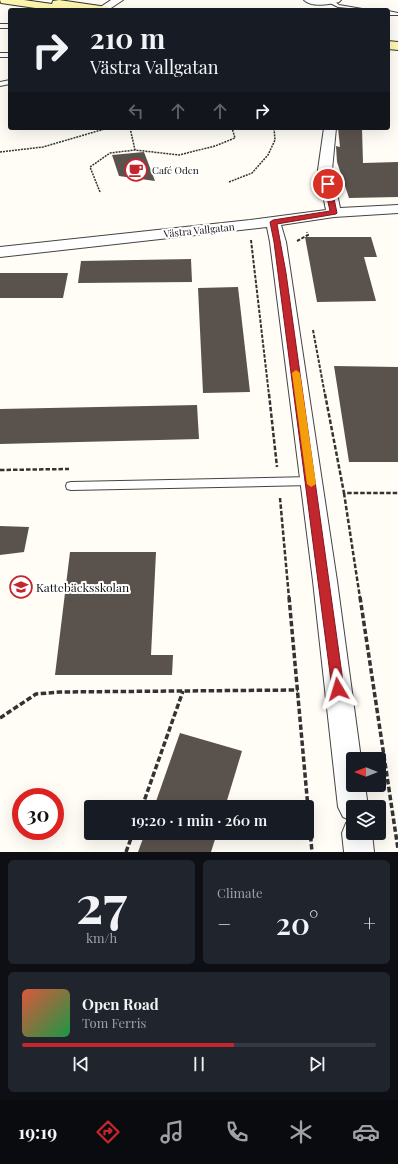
<!DOCTYPE html>
<meta charset="utf-8">
<style>
body{margin:0;font-family:"Playfair Display",serif;background:#20242c;color:#f1f3f6;height:100vh;display:flex;flex-direction:column;font-size:15px;white-space:nowrap}
*{box-sizing:border-box;margin:0}
p{font-size:13px;color:#9ea1a6}
.icon{flex:none;width:22px;height:22px;fill:none;stroke:currentColor;stroke-width:2;stroke-linecap:round;stroke-linejoin:round}
.map{position:relative;height:852px;overflow:hidden}
.sheet{display:flex;flex-direction:column;gap:8px;padding:8px;background:#0d0f14;flex:1}
.sheet>*{flex:none}
.guide{position:absolute;left:8px;top:8px;width:382px;height:122px;border-radius:4px;box-shadow:0 4px 16px #0002;background:#171b24;color:#f1f3f6;overflow:hidden}
.needle{width:26px;rotate:270deg}
.controls{position:absolute;left:346px;top:752px;display:grid;gap:8px}
.controls a{display:grid;place-items:center;width:40px;height:40px;border-radius:4px;background:#171b24;box-shadow:0 4px 16px #0002;font-size:20px}
.speed{position:absolute;left:12px;top:788px;display:flex;gap:8px;font-size:20px;font-weight:700;text-align:center}
.speed>*{display:grid;place-content:center;width:52px;height:52px;border-radius:50%;background:#171b24;box-shadow:0 4px 16px #0002;line-height:1}
.speed .limit{border:6px solid #d22;background:#fff;color:#111}
.pin{position:absolute;display:grid;place-items:center;width:34px;height:34px;color:#fff;margin:-17px;border:2px solid #fff;border-radius:50%;box-shadow:0 1px 4px #0007}
.me{position:absolute;width:44px;margin:-22px;rotate:353deg;stroke-linejoin:round;filter:drop-shadow(0 0 3px #0008)}
.turn{display:flex;align-items:center;gap:14px;height:84px;padding:0 16px;font-size:18px}
.turn .icon{width:52px;height:52px;stroke-width:2.5}
.turn b{display:block;font-size:28px;line-height:34px}
.lanes{display:flex;align-items:center;height:38px;padding:0 16px;background:#0003;justify-content:center;gap:20px;direction:ltr}
.lanes .off{opacity:.35}
.big{font-size:30px;font-weight:600;line-height:1.1}
.sheet .tile{flex:1;display:flex;flex-direction:column;justify-content:center;gap:6px;min-width:0;padding:0 14px;border-radius:6px;background:#20242c}
.sheet .dial{align-items:center;gap:0}
.dial b{font-size:52px;line-height:1}
.song{display:flex;align-items:center;gap:12px}
.cover{width:48px;height:48px;border-radius:6px;background:linear-gradient(135deg,hsl(10 70% 55%),hsl(140 70% 35%))}
.played{height:4px;border-radius:2px;background:linear-gradient(90deg,#c4262e 60%,#363941 60%)}
.keys{display:flex;justify-content:space-around;direction:ltr}
.heat{display:flex;justify-content:space-between;align-items:center;font-size:22px;direction:ltr}
.sheet .tiles{flex:1;display:grid;gap:8px;grid-template-columns:1fr 1fr}
.tile:last-child{grid-column:span 2}
.trip{position:absolute;left:84px;top:800px;width:230px;height:40px;border-radius:4px;background:#171b24;box-shadow:0 4px 16px #0002;font-weight:600;line-height:40px;text-align:center}
.tab-bar{display:flex;height:64px;justify-content:space-around;align-items:center;background:#090b0e;color:#9ea1a6}
.tab-bar .icon{width:28px;height:28px}
.tab-bar .current{color:#c4262e}
.tab-bar b{font-size:18px;color:#f1f3f6}
.map>svg:first-child{display:block}
</style>
<div class="map">
<svg width="398" height="852" viewBox="0 0 398 852">
<rect width="100%" height="100%" fill="#fffdf5"/>
<!-- building -->
<g fill="#5a524d">
<path d="M338,128h24l1,35 35,-1v35l-49,1 -12,-36 -1,-16 4,1z"/>
<path d="M144,152l11,29 -36,-5 -7,-21z"/>
<path d="M305,237h66l6,20h-13l12,44 -59,1z"/>
<path d="M191,259l1,23 -114,1 3,-22z"/>
<path d="M0,273h68l-5,25h-63z"/>
<path d="M238,287l12,105 -47,1 -5,-105z"/>
<path d="M334,366l64,1v95h-49z"/>
<path d="M197,405l2,34 -199,5v-35z"/>
<path d="M0,526l29,1 -5,25 -24,3z"/>
<path d="M70,552h86l-5,103h22l-1,20h-117z"/>
<path d="M180,733l62,18 -17,56h-71z"/>
<path d="M145,833h72l-6,19h-73z"/>
</g>
<g fill="none" stroke-linecap="round" stroke-linejoin="round">
<!-- lane casing -->
<g stroke="#444" stroke-width="2">
<g id="lane">
<path d="M330,1h4l5,4 29,5 -30,-3 -8,-4z"/>
<path d="M388,11l10,2v2h-10z"/>
<rect x="0" y="24" width="10" height="4"/>
<rect x="0" y="53" width="10" height="4"/>
<path d="M10,80v4l-10,2v-4z"/>
<path d="M311,477l4,1 1,3 -1,3 -4,1 -240,5 -4,-1 -1,-3 1,-3 4,-1z"/>
</g>
</g>
<!-- street casing -->
<g stroke="#444" stroke-width="2">
<g id="street">
<path d="M111,0h12l-15,10h-12z"/>
<path d="M304,0h37l-2,2c-9,2 -27,6 -35,-2z"/>
<path d="M324,128h12l-4,42 8,38 58,-3v8l-64,4 -53,8 5,17 51,339 24,178h-8v26h12l3,22h-15v26h19l2,19h-30l-2,-19 4,-10 6,-2 -9,-4 -5,-10 -25,-226 -43,-339 -3,-15 -267,30v-10l250,-27 76,-10 -8,-40z"/>
</g>
</g>
<!-- secondary casing -->
<g stroke="#333" stroke-width="2">
<g id="secondary">
<path d="M0,0h24l28,4 1,-3 6,-1 48,7 5,3h-63l-48,-7z"/>
<path d="M388,41l10,1v8l-10,-1z"/>
</g>
</g>
<!-- path-far3 -->
<g stroke="#333" stroke-width="1.5" stroke-dasharray="2 1" stroke-linecap="butt">
<path d="M130,128l5,22"/>
<path d="M0,152l43,-5 65,-19"/>
<path d="M229,182l23,-9 16,-18 7,-15 -1,-12"/>
<path d="M100,192l-10,-25 20,-14 25,-3 44,5 36,-9 20,-8 -3,-10"/>
</g>
<!-- path-far2 -->
<g stroke="#333" stroke-width="2" stroke-dasharray="3.5 1.5" stroke-linecap="butt">
<path d="M251,240l18,155"/>
<path d="M297,241l11,-6 -1,-3"/>
<path d="M313,330l12,65"/>
</g>
<!-- path-far1 -->
<g stroke="#333" stroke-width="2.5" stroke-dasharray="4.5 2" stroke-linecap="butt">
<path d="M269,394l8,73"/>
<path d="M325,394l19,99h54"/>
<path d="M0,470l69,-1"/>
<path d="M344,493l16,105"/>
<path d="M280,498l9,100"/>
</g>
<!-- path -->
<g stroke="#333" stroke-width="3.5" stroke-dasharray="5.5 2.5" stroke-linecap="butt">
<path d="M289,597l23,255"/>
<path d="M360,597l38,252"/>
<path d="M0,718l36,-24 24,-2 238,-2"/>
<path d="M142,807l41,-116"/>
<path d="M126,852l7,-19"/>
</g>
<!-- lane -->
<use href="#lane" fill="#fff" fill-rule="evenodd"/>
<!-- street -->
<use href="#street" fill="#fff" fill-rule="evenodd"/>
<!-- secondary -->
<use href="#secondary" fill="#fff6b0" fill-rule="evenodd"/>
</g>
<!-- route -->
<path fill="#c4262e" stroke="#7f191e" d="M328,182l3,2 6,29 -1,1 -59,10 9,49 58,416 -1,4 -5,1 -4,-1 -2,-4 -54,-416 -4,-31 -4,-20 3,-2 57,-9 -6,-27z"/>
<!-- slow -->
<path fill="#f59e0b" d="M296,370l4,3 16,111 -5,3 -4,-3 -15,-111z"/>
<!-- icons -->
<defs>
<g id="cafe-ring" transform="scale(1.15)"><circle r="9.5" fill="#fff" stroke="#c4262e" stroke-width="1.5"/><path d="M-5.5-4.5H6V0H3Q3 3.5 0 3.5H-2.5Q-5.5 3.5-5.5 0ZM3-3.2v2h1.7v-2ZM-6 4.5H4V6H-6Z" fill="#c4262e"/></g>
<g id="school-ring" transform="scale(1.15)"><circle r="9.5" fill="#fff" stroke="#c4262e" stroke-width="1.5"/><path d="M0-5L7-2L0 1L-7-2ZM-4 1L0 2.5L4 1V4Q0 6-4 4Z" fill="#c4262e"/></g>
</defs>
<g fill-rule="evenodd">
<use href="#cafe-ring" x="136" y="170"/>
<use href="#school-ring" x="21" y="587"/>
</g>
<g text-anchor="middle" dominant-baseline="central" stroke-width="4" stroke-linejoin="round" paint-order="stroke">
<!-- far-poi labels -->
<g font-size="10" fill="#111" stroke="#fff" text-anchor="start">
<text x="152" y="170">Café Oden</text>
</g>
<!-- far-street labels -->
<g font-size="10" fill="#111" stroke="#fff">
<text transform="translate(199 230) rotate(-6)">Västra Vallgatan</text>
</g>
<!-- poi labels -->
<g font-size="12" fill="#111" stroke="#fff" text-anchor="start">
<text x="36" y="587">Kattebäcksskolan</text>
</g>
</g>
</svg>
<div class="controls">
<a><svg class="needle" viewBox="-14 -14 28 28"><path d="M0-13l5 13h-10z" fill="#e53935"/><path d="M0 13l5-13h-10z" fill="#9ea1a6"/></svg></a>
<a><svg class="icon" aria-label="layers" viewBox="0 0 24 24"><path d="M12 4l9 5-9 5-9-5zM3 14l9 5 9-5"/></svg></a>
</div>
<div class="speed"><div class="limit">30</div></div>
<div class="pin" style="left:328px;top:184px;background:#d93025"><svg class="icon" aria-label="arrive" viewBox="0 0 24 24"><path d="M6 21V4h12l-3 4 3 4H6"/></svg></div>
<svg class="me" style="left:338px;top:689px" viewBox="-20 -20 40 40"><path d="M0-17L14 15 0 8-14 15z" fill="#c4262e" stroke="#fff" stroke-width="4"/></svg>
<div class="trip">19:20 · 1 min · 260 m</div>
<div class="guide">
<div class="turn"><svg class="icon" aria-label="right" viewBox="0 0 24 24"><path d="M7 20v-9h11M14 6l5 5-5 5"/></svg><div><b>210 m</b>Västra Vallgatan</div></div>
<div class="lanes"><svg class="icon off" aria-label="left" viewBox="0 0 24 24"><path d="M17 20v-9H6M10 6l-5 5 5 5"/></svg><svg class="icon off" aria-label="ahead" viewBox="0 0 24 24"><path d="M12 20V5M6 11l6-6 6 6"/></svg><svg class="icon off" aria-label="ahead" viewBox="0 0 24 24"><path d="M12 20V5M6 11l6-6 6 6"/></svg><svg class="icon" aria-label="right" viewBox="0 0 24 24"><path d="M7 20v-9h11M14 6l5 5-5 5"/></svg></div>
</div>
</div>
<section class="sheet">
<div class="tiles">
<div class="tile dial"><b>27</b><p>km/h</p></div>
<div class="tile"><p>Climate</p>
<div class="heat"><a>−</a><b class="big">20°</b><a>+</a></div>
</div>
<div class="tile">
<div class="song"><i class="cover"></i><div><b>Open Road</b><p>Tom Ferris</p></div></div>
<div class="played"></div>
<div class="keys"><svg class="icon" aria-label="previous" viewBox="0 0 24 24"><path d="M18 5L8 12l10 7zM5 5v14"/></svg><svg class="icon" aria-label="pause" viewBox="0 0 24 24"><path d="M8 5v14M16 5v14"/></svg><svg class="icon" aria-label="next" viewBox="0 0 24 24"><path d="M6 5l10 7-10 7zM19 5v14"/></svg></div>
</div>
</div>
</section>
<nav class="tab-bar">
<b>19:19</b>
<svg class="icon current" aria-label="directions" viewBox="0 0 24 24"><path d="M12 3l9 9-9 9-9-9zM9 14v-3h6M13 9l2 2-2 2"/></svg>
<svg class="icon" aria-label="music" viewBox="0 0 24 24"><path d="M9 18V5l10-2v13"/><circle cx="6" cy="18" r="3"/><circle cx="16" cy="16" r="3"/></svg>
<svg class="icon" aria-label="phone" viewBox="0 0 24 24"><path d="M5 4h4l2 5-3 2q2 4 5 5l2-3 5 2v4C11 20 4 13 5 4z"/></svg>
<svg class="icon" aria-label="climate" viewBox="0 0 24 24"><path d="M12 3v18M4 7l16 10M4 17L20 7"/></svg>
<svg class="icon" aria-label="car" viewBox="0 0 24 24"><path d="M5 17H2v-5l4-1 3-4h7l3 4 3 1v5h-3M9 17h6M6 11h13"/><circle cx="7" cy="17" r="2"/><circle cx="17" cy="17" r="2"/></svg>
</nav>
